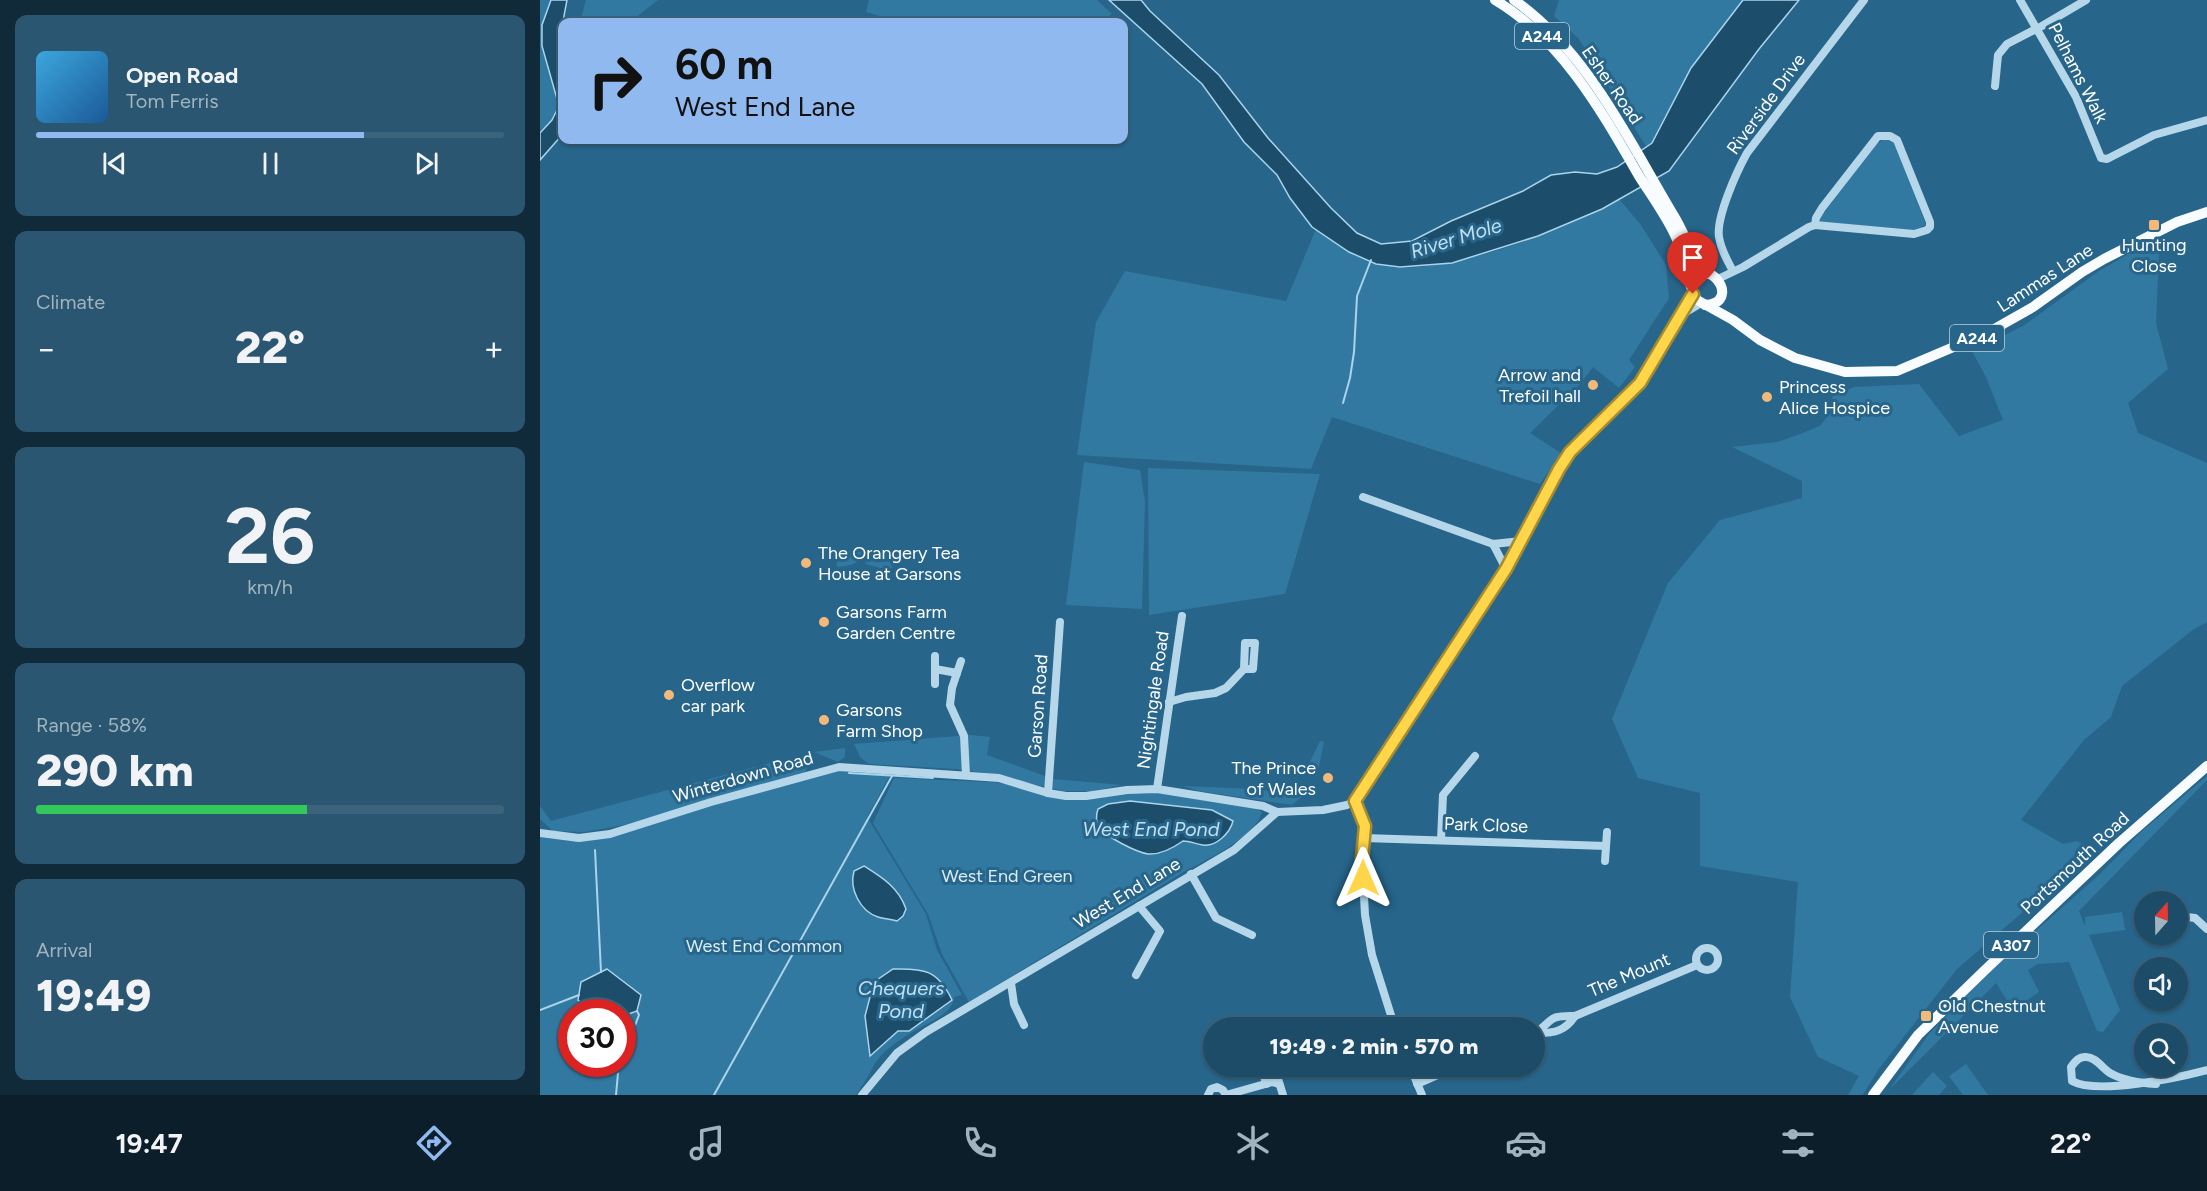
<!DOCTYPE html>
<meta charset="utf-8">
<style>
body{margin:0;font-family:Figtree,sans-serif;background:#2a5671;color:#f1f3f6;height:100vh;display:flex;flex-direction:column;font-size:22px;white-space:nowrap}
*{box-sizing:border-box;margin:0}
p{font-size:20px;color:#a0b4c0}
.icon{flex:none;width:33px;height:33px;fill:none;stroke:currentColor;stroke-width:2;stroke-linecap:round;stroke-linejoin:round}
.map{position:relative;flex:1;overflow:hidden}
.drawer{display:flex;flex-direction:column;gap:15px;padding:15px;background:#102a39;width:540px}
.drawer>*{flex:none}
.hud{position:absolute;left:18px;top:18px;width:570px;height:126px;border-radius:12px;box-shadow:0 2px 4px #0004,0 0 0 2px #3b637c;background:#90b9f0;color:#111;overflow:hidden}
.needle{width:39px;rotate:20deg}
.fabs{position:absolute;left:1594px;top:891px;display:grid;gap:12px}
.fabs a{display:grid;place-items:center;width:54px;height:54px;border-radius:50%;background:#1d4c68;box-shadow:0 2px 4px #0004,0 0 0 2px #3b637c;font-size:30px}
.speed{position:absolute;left:18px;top:999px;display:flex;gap:12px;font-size:30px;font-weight:700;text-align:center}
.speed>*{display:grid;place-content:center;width:78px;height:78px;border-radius:50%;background:#1d4c68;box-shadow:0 2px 4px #0004,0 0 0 2px #3b637c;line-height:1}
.speed .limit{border:9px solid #d22;background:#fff;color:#111}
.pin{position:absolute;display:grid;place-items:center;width:51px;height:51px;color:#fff;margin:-62px -26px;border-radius:50% 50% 50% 0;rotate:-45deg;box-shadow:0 0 6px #0007}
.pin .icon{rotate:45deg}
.me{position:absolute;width:66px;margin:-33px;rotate:0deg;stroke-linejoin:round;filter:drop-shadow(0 0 4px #0008)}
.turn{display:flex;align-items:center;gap:21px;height:126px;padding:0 18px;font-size:27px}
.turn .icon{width:78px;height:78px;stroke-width:2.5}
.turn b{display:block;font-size:42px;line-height:51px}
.big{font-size:45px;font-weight:800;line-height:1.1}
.drawer .widget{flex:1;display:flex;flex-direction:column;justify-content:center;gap:9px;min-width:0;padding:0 21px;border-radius:12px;background:#2a5671}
.drawer .dial{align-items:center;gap:0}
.dial b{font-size:78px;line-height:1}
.song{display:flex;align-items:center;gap:18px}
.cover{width:72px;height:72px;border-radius:9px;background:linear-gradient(135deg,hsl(200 70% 55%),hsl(210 70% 35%))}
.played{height:6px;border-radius:3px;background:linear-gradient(90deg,#90b9f0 70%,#3b637c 70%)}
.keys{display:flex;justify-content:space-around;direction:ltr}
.heat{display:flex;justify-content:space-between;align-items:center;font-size:33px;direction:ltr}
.charge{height:9px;border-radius:4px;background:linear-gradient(90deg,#34c759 58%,#3b637c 0)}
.trip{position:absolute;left:663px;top:1017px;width:342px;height:60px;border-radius:30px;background:#1d4c68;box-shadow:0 2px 4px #0004,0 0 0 2px #3b637c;font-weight:800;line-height:60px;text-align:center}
.menu{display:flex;height:96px;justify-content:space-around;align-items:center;background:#0c1e2a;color:#a0b4c0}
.menu .icon{width:42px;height:42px}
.menu .selected{color:#90b9f0}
.menu b{font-size:27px;color:#f1f3f6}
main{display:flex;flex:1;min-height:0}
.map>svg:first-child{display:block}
</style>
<main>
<section class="drawer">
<div class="widget">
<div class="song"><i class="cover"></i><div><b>Open Road</b><p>Tom Ferris</p></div></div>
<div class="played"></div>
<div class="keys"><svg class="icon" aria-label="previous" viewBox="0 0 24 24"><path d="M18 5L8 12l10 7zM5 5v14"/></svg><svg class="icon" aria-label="pause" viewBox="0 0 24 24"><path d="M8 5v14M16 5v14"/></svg><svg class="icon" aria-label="next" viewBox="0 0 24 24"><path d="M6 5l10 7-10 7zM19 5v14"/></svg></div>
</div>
<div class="widget"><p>Climate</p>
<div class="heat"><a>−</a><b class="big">22°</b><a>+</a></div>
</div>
<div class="widget dial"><b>26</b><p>km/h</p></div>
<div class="widget"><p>Range · 58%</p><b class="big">290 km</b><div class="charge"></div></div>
<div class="widget"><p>Arrival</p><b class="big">19:49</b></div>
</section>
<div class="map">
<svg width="1667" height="1095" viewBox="0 0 1667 1095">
<rect width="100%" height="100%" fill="#27658a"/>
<!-- green -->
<g fill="#3279a2" fill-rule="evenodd">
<path d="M0,0h11l-9,25 17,81 -7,14 -12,13z"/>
<path d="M46,0h72l-28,22h-50z"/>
<path d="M329,0h228l15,14 -11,8h-201l-34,-10z"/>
<path d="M1019,0h184l-24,31 -67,112 -6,3 -68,-108 -24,-22z"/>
<path d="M1343,140h5l7,4 31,81 -13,5 -93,-8 1,-5 55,-73z"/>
<path d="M1079,199l22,26 25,40 3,33 -40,62 6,7 -16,21 -26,-21 -13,17 -50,49 31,20 -21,31 -208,-67 -21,52 -234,-14 19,-133 29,-51 161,30 30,-72c18,13 37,28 59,35 58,18 193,-35 244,-65z"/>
<path d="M1613,240l6,15 -3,68 12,46 -40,34 10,30 69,30v159l-13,7 -72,57 -11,31 -27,23 -63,80 42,24 14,-3 16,10 -136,118 -79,101 -14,23 -2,2h-14l11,-19 -41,-19 -28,-60 8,-115 -98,-16v-73l-62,-15 -26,-59 56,-136 52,-63 82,-22v-17l-70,-34 45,-5 23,-8 20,-8 14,-18 -2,-11 22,-10 65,-3 40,52 44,-16 -17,-43 -14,-26 51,-25 76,-55z"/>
<path d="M544,462l56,8 5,32 -3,107 -76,-4z"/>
<path d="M608,468l172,6 -35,120 -136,21z"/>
<path d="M295,549l50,6 5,6 2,7h-12l-14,-4v-6l-15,7 -14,2z"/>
<path d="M431,735l19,2 -3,18 66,24 69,6 -30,6h-28l-40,-9 -19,-6 -49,-7 -87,-5 -9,-7 -6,-13z"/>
<path d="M780,741l4,1 -7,34 -13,-2z"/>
<path d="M305,748v9l-7,5 -24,-10z"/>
<path d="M248,758l9,2 10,5 -2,8 -181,52 -40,7 -31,-1 -13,-12v-13l11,15z"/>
<path d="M353,770l-26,47 59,97 11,36 25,45 -8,2c-1,17 -25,25 -38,33 -14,8 -36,22 -43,37 -5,10 -11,19 -17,28h-316v-261l51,4 237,-67zM32,1012h50v52h-50z"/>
<path d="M1667,776v4l-128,131 6,15v-9l37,-5 3,18 -36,5 31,75 -17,22 -6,-1 -28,-69 -31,2 -10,6 11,22 -26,18 -17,-27 -108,108 41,-57 58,-60 113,-100 42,-43z"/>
<path d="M354,778l113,5 41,12 108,-4 99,17 7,4c-7,26 -53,46 -75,58l-218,132 -27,-48 -14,-40 -55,-91z"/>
<path d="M643,786l73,3 47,7 -11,9 -93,-14z"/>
<path d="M1426,1064l22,31h-25l-14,-19z"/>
<path d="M1393,1072l14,14 -8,9h-27z"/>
</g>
<!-- water -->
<g fill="#1c4d6b" stroke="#aad4ea" stroke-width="1.5">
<path d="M11,0h16l-7,37 2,6v92l-22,25v-27l12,-13 7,-14 -17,-60v-21z"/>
<path d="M569,0h32l9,11 69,64 49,63 63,70 26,25 24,11 31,-3 39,-20 72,-30 28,-16 24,-3 22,2 20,-7 35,-24 39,-75 52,-68h56l-40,49 -90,122 -67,38 -64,27 -86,27 -52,4 -24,-3 -27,-12 -37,-25 -22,-29 -13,-23 -33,-33 -42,-58z"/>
<path d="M590,801l82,9 21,11c-3,12 -17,26 -30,24 -7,-1 -13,-4 -20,-4 -10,7 -22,14 -35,13 -12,-2 -42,-17 -49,-27 -3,-5 -3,-12 -1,-18l10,-5z"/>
<path d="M324,866c19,12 35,22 42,43l-3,7 -6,5c-6,-2 -13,-2 -19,-4 -18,-6 -29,-28 -24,-46z"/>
<path d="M67,969l34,26 -4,16 -14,5 -1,-4h-32l-12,-12 3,-18z"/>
<path d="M353,969c31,-1 45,1 59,31l-43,31h-11l-28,25 -5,-40 9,-34z"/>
</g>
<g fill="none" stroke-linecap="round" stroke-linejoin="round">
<!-- stream -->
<g stroke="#aad4ea" stroke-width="2">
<path d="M803,403l7,-25 4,-26 3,-56 14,-36"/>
<path d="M309,773l84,5"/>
<path d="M55,850l6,122"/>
<path d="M0,1010l39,-15"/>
<path d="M82,1060l17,-45 -2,-4"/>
<path d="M76,1095l2,-22 3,-9"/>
<path d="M174,1095l178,-319"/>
</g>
<!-- minor -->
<g stroke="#b5d7e9" stroke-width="8">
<path d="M1480,0l56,97 25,61 6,1 47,-24 53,-15"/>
<path d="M1455,86l3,-31 9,-11 35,-18 44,-26"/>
<path d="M1193,271c-6,-11 -12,-21 -14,-34 -3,-20 18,-66 28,-84l117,-153"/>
<path d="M1178,279l25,-12 66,-40 6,-2 99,9 13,-4 3,-3v-5l-33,-82 -7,-4h-12l-56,72 -6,10 -1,7"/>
<path d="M1141,315l20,-12"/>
<path d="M823,497l130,47 28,-3"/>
<path d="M953,544l13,25"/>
<path d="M421,661l-9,27 -2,17 14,31 2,39"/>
<path d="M395,669l22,4"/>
<path d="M395,684v-28"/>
<path d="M629,702l17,-5 29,-4 11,-5 18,-19 1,-26h10l-2,26h-9"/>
<path d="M617,789l25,-173"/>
<path d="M508,793l12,-171"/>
<path d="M815,801l10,25 -3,33 3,56 7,40 23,73"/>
<path d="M0,833l39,5 31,-4 101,-32 128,-35 160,11 49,15 18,3h20l41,-6 30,-1 106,17 14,6"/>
<path d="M824,838l242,8"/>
<path d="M901,840l2,-45 32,-39"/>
<path d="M1065,861l2,-29"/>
<path d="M651,874l25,44 36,17"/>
<path d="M1638,916l17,2 12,11"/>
<circle cx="1167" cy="959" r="11"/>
<path d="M596,975l24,-44 -21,-25"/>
<path d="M471,983l3,21 10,21"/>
<path d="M998,1033c17,0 27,-2 37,-17"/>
<path d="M994,1034c20,-13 12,-19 41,-18l122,-51"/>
<path d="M734,1066l9,29"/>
<path d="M870,1066l12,29"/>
<path d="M726,1084l-3,-12 3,-6"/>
<path d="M877,1084l41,-18"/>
<path d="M1616,1084c-16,-1 -32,-3 -46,-11 -8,-5 -14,-16 -24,-16 -7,-1 -11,5 -15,10l1,14c25,14 104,-3 135,-11"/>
<path d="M322,1095l35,-42 29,-21 308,-182 43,-38 46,-2 24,-5 8,-4 151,-232 53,-100 11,-17 70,-69 53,-89"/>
<path d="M668,1095l3,-6 6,-2 6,3 3,5"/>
<path d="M686,1095l46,-13 7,2"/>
</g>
<!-- major -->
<g stroke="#f8fcfe" stroke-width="10">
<path d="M955,0c67,40 106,110 144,176 12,19 26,38 36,59 10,20 10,45 22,65l36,20 27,20 35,18 50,14 52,-1 92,-39 44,-25 49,-35 22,-13 73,-37 30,-10"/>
<path d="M974,0c74,52 115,141 160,216 12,20 18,42 34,58"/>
<path d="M1152,288c12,-40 53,15 13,17"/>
<path d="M1333,1095l45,-60 67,-65 134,-127 88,-77"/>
</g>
</g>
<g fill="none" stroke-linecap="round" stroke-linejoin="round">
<!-- route casing -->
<g stroke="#a68a30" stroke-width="15">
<path id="route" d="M823,878l-1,-19 3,-33 -10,-25 151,-232 53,-100 11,-17 70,-69 53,-89"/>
</g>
<!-- route -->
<use href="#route" stroke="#ffd54a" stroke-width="10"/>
</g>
<!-- markers -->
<g fill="#f2b97b" stroke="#27658a" stroke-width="2">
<rect x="1608" y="219" width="12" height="12" rx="3"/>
<circle cx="1053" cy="385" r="6"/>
<circle cx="1227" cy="397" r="6"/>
<circle cx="266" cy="563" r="6"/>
<circle cx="284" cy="622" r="6"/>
<circle cx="129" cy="695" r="6"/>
<circle cx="284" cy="720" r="6"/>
<circle cx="788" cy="778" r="6"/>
<rect x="1380" y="1010" width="12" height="12" rx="3"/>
</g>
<g text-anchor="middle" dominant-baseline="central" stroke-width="6" stroke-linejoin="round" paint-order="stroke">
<!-- shield labels -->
<g fill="#27658a" stroke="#bed1dc" stroke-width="1.5">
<rect x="975" y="23" width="54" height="26" rx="4.5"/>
<rect x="1410" y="325" width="54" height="26" rx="4.5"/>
<rect x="1444" y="932" width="54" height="26" rx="4.5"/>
</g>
<g font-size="16" font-weight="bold" fill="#fff">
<text x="1002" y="36">A244</text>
<text x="1437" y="338">A244</text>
<text x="1471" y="945">A307</text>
</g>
<!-- street labels -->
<g font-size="18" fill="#fff" stroke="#27658a">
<text transform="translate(1538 73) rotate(63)">Pelhams Walk</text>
<text transform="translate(1072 85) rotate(55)">Esher Road</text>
<text transform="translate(1226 104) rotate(-54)">Riverside Drive</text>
<text transform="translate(1505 278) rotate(-33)">Lammas Lane</text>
<text transform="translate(613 700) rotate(-82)">Nightingale Road</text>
<text transform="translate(498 706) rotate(-86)">Garson Road</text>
<text transform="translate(203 777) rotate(-16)">Winterdown Road</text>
<text transform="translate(946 825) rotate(2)">Park Close</text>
<text transform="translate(1535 863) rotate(-43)">Portsmouth Road</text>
<text transform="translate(587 893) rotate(-31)">West End Lane</text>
<text transform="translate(1089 975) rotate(-23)">The Mount</text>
</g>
<!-- poi labels -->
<g font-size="18" fill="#fff" stroke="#27658a" text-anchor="start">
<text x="1614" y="245" text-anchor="middle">Hunting<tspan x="1614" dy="21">Close</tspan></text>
<text x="1041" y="375" text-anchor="end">Arrow and<tspan x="1041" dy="21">Trefoil hall</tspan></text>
<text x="1239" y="387">Princess<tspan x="1239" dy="21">Alice Hospice</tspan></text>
<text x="278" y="553">The Orangery Tea<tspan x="278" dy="21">House at Garsons</tspan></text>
<text x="296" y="612">Garsons Farm<tspan x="296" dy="21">Garden Centre</tspan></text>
<text x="141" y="685">Overflow<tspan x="141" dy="21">car park</tspan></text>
<text x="296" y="710">Garsons<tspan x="296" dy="21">Farm Shop</tspan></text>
<text x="776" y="768" text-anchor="end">The Prince<tspan x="776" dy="21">of Wales</tspan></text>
<text x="1398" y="1006">Old Chestnut<tspan x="1398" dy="21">Avenue</tspan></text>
</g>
<!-- park labels -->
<g font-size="18" fill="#d9edf7" stroke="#27658a">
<text x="467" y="876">West End Green</text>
<text x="224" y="946">West End Common</text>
</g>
<!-- water labels -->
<g font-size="20" font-style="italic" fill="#c1e0f1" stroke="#27658a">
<text transform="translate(916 238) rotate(-17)">River Mole</text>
<text x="611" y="829">West End Pond</text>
<text x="361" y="988">Chequers<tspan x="361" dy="23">Pond</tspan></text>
</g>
</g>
</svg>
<div class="fabs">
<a><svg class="needle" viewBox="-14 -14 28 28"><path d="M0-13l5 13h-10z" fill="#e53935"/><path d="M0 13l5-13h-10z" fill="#a0b4c0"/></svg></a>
<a><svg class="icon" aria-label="sound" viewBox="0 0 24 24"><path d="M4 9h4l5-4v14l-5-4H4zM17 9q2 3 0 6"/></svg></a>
<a><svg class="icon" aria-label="search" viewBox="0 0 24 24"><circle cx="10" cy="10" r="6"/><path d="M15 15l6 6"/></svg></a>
</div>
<div class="speed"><div class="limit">30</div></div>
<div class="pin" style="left:1153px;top:294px;background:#d93025"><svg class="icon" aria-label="arrive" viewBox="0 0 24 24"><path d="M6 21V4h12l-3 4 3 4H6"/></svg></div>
<svg class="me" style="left:823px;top:878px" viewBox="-20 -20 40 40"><path d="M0-17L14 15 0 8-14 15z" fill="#ffd54a" stroke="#fff" stroke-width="4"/></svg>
<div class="trip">19:49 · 2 min · 570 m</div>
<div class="hud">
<div class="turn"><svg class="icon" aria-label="right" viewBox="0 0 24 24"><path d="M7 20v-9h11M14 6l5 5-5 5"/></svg><div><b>60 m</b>West End Lane</div></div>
</div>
</div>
</main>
<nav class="menu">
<b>19:47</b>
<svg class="icon selected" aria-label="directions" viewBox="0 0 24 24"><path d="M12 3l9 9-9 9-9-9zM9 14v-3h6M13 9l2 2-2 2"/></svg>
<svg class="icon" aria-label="music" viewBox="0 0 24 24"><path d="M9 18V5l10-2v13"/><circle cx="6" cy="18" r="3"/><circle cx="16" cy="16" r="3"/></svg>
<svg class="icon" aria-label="phone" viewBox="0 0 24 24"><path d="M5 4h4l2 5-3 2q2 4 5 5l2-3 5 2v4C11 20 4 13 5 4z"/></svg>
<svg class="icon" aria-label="climate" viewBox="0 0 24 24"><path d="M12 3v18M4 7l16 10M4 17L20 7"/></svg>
<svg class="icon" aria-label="car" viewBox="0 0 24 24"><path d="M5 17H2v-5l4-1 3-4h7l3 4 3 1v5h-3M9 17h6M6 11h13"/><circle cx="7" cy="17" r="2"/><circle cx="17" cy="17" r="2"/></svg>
<svg class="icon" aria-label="filters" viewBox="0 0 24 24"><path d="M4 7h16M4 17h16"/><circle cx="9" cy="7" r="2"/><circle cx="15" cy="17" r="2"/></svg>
<b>22°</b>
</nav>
